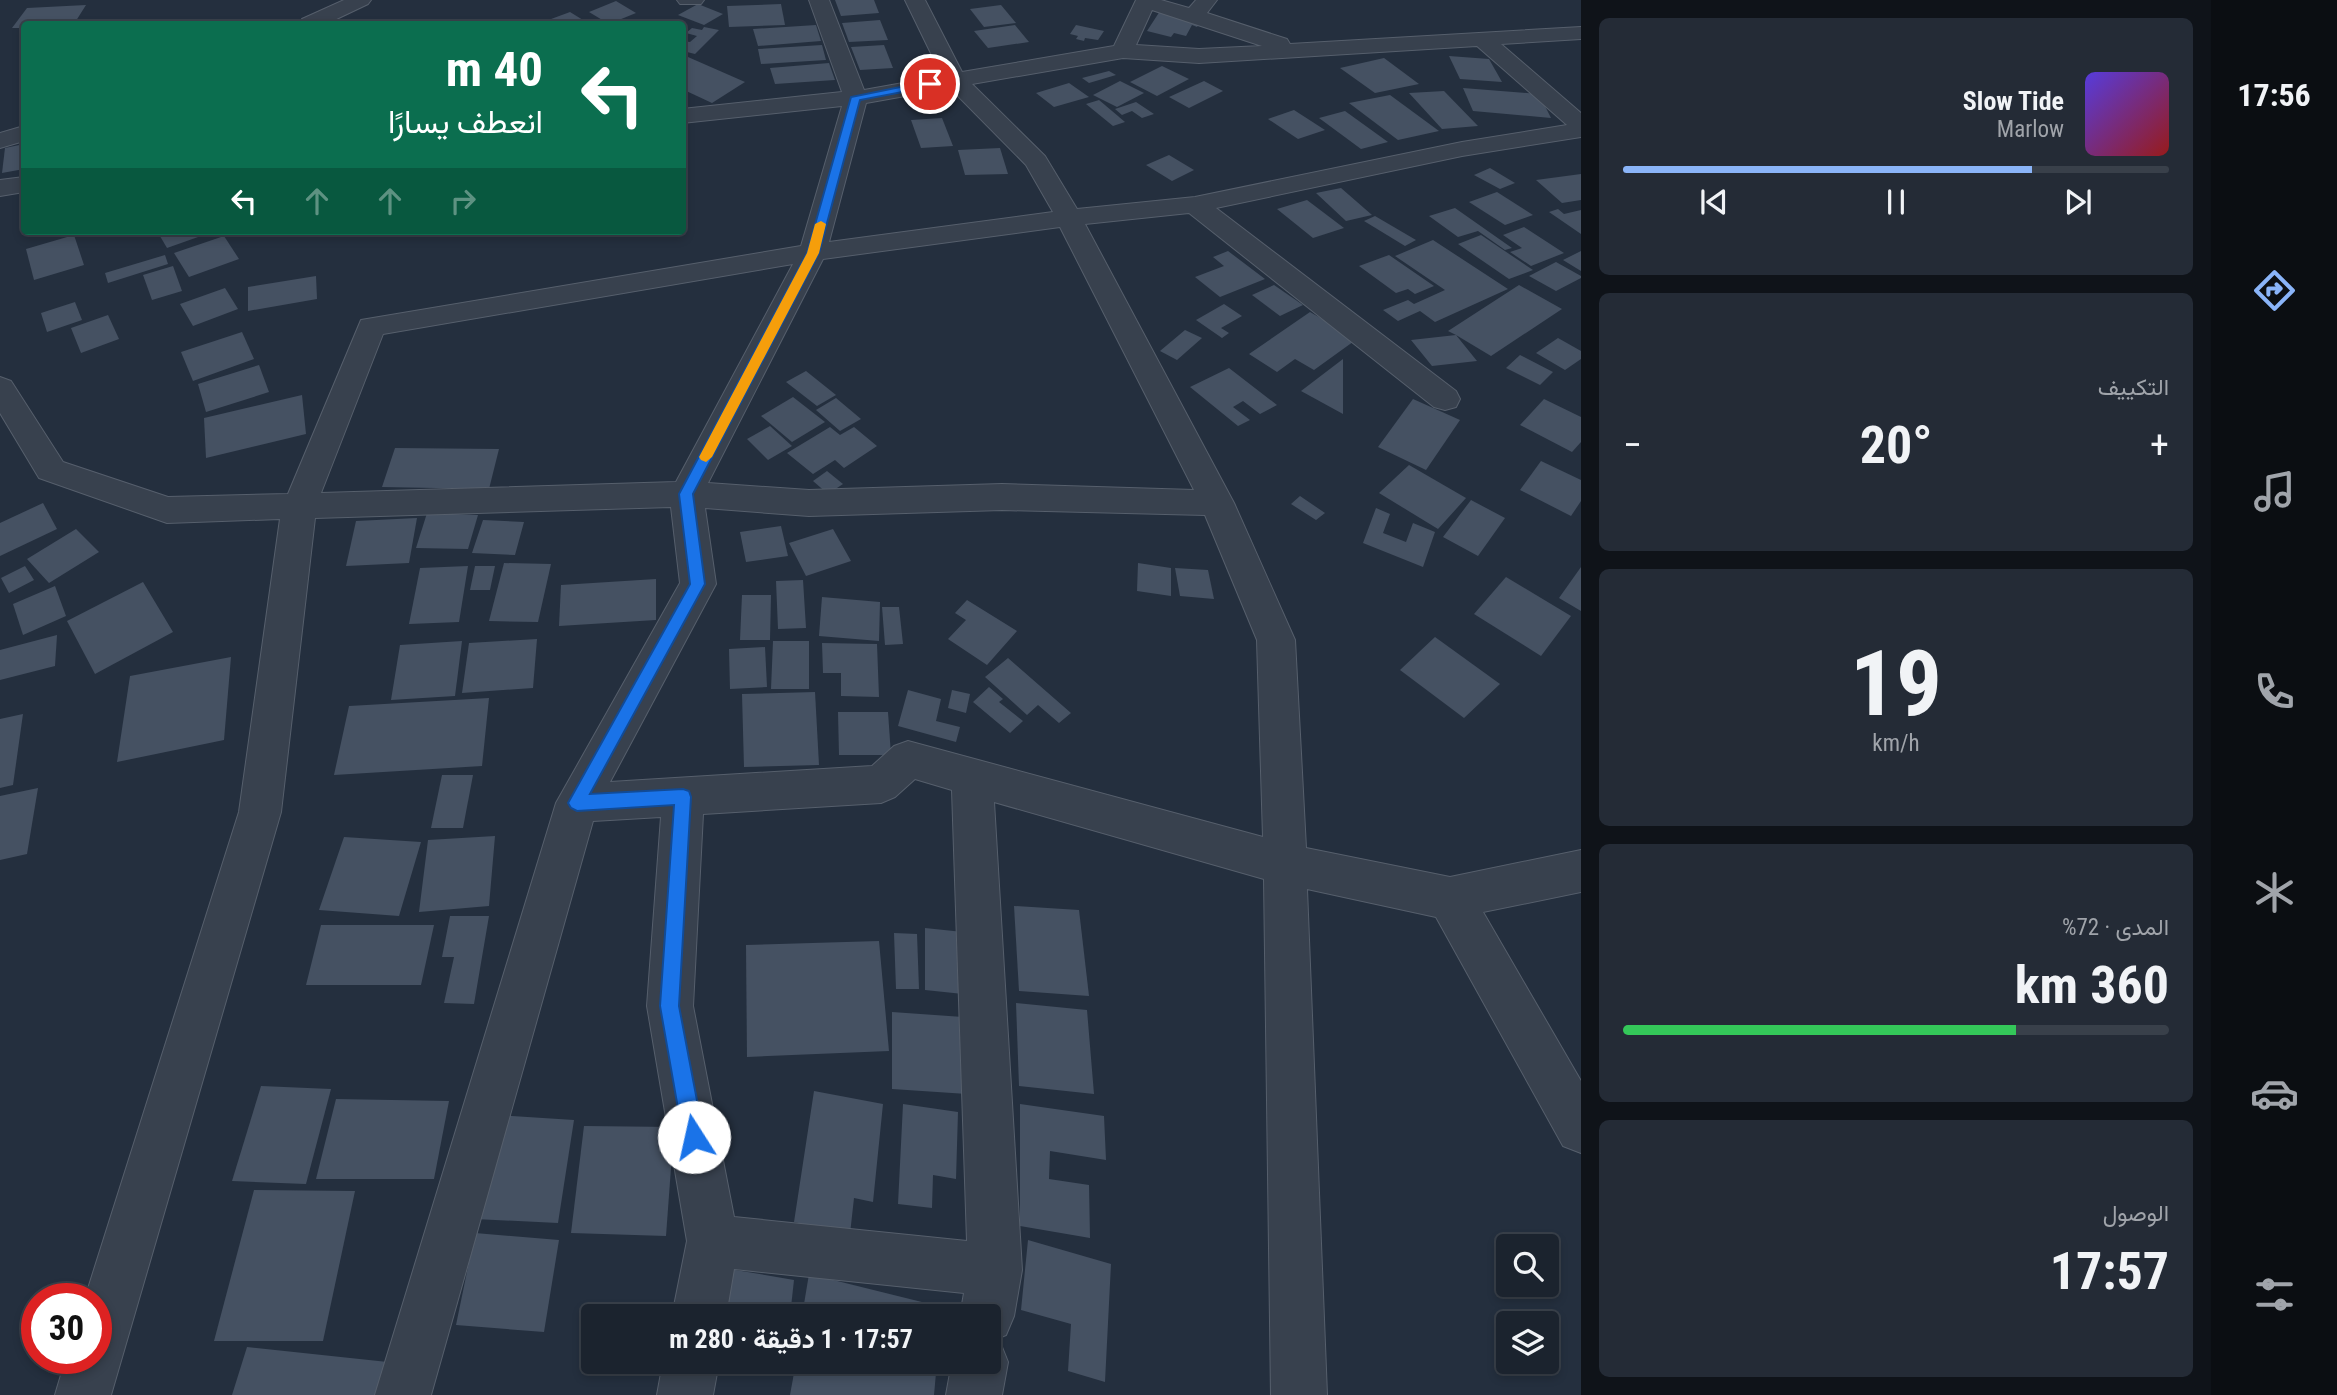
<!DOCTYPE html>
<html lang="ar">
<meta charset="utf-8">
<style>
body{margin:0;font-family:"Roboto Condensed",Vazirmatn,sans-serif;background:#242b36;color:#f1f3f6;direction:rtl;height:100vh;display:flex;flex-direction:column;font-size:26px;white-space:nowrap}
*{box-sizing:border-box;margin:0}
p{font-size:23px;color:#a0a4aa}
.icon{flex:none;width:38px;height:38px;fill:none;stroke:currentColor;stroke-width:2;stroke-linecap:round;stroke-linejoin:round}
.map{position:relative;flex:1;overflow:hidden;direction:ltr}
.sheet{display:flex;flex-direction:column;gap:18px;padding:18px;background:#0f1319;width:630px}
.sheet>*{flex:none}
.banner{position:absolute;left:21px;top:21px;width:665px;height:214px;border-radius:7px;box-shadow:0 4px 10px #0003,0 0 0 2px #39404a;direction:rtl;background:#0b6e4f;color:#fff;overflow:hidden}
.buttons{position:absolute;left:1496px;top:1234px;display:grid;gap:14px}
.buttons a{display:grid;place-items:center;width:63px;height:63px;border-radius:7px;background:#1b232e;box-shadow:0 4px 10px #0003,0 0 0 2px #39404a;font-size:35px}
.speed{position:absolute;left:21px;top:1283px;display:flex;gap:14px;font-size:35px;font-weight:700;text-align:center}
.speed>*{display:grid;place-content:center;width:91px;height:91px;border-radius:50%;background:#1b232e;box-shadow:0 4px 10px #0003,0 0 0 2px #39404a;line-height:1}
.speed .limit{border:10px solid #d22;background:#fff;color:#111}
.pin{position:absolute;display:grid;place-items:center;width:60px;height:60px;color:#fff;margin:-30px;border:4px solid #fff;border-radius:50%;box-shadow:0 2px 7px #0007}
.me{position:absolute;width:77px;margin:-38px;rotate:350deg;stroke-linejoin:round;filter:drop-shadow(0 0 5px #0008)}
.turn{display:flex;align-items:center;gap:24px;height:147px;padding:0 28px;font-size:32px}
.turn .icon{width:91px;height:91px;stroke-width:2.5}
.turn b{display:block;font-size:49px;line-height:60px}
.lanes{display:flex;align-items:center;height:66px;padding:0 28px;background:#0003;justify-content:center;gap:35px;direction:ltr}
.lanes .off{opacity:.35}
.big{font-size:52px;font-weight:700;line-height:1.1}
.sheet .widget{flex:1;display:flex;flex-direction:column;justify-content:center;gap:10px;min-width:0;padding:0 24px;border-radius:10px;background:#242b36}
.sheet .dial{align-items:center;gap:0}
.dial b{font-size:91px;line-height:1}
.song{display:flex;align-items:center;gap:21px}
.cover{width:84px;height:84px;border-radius:10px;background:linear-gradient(135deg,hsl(250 70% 55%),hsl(0 70% 35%))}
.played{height:7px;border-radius:4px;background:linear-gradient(90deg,#8ab4f8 75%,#39404a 75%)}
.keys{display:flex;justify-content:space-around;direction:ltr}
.heat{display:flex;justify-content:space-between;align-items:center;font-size:38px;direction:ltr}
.charge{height:10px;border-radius:5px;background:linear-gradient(90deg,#34c759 72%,#39404a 0)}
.trip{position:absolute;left:581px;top:1304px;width:420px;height:70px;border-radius:7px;background:#1b232e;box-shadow:0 4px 10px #0003,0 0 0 2px #39404a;font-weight:700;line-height:70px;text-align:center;direction:rtl}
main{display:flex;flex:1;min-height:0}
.tabs{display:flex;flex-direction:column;width:126px;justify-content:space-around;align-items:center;background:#0b0e12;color:#a0a4aa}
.tabs .icon{width:49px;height:49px}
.tabs .on{color:#8ab4f8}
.tabs b{font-size:32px;color:#f1f3f6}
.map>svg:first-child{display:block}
</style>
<main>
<nav class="tabs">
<b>17:56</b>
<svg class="icon on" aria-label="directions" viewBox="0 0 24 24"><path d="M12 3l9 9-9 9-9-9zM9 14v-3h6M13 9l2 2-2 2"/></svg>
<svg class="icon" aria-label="music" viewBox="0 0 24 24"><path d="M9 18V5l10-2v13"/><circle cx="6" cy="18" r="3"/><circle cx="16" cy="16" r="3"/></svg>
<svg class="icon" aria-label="phone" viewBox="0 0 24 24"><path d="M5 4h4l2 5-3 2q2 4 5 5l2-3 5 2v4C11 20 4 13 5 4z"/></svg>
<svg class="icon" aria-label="climate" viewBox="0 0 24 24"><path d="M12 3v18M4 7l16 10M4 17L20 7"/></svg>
<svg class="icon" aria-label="car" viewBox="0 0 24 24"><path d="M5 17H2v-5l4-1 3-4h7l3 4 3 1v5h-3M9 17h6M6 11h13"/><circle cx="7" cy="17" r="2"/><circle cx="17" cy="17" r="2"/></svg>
<svg class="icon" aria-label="filters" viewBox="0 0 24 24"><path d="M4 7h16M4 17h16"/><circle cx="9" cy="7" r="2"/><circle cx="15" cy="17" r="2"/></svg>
</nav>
<section class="sheet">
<div class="widget">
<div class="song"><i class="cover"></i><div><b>Slow Tide</b><p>Marlow</p></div></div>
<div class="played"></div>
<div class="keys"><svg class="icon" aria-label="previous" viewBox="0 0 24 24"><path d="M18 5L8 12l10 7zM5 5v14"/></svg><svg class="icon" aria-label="pause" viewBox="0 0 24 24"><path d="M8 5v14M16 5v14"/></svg><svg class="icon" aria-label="next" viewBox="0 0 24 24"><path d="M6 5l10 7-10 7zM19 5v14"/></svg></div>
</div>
<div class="widget"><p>التكييف</p>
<div class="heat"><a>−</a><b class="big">20°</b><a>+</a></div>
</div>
<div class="widget dial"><b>19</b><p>km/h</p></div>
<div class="widget"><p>المدى · 72%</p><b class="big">360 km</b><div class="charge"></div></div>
<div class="widget"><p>الوصول</p><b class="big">17:57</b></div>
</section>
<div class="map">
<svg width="1581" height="1395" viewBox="0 0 1581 1395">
<rect width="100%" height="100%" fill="#242f3e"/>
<!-- building -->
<g fill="#455162">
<path d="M835,0h39l5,13 -38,3z"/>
<path d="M616,1l20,12 -27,11 -20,-12z"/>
<path d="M698,4l25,10 -19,11 -26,-10z"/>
<path d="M781,4l4,21 -56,2 -2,-21z"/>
<path d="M86,5l-12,19h-50v4h-12l15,-20z"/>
<path d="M1001,5l15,18 -32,4 -14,-18z"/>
<path d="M1160,11l41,10 -4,6 -5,-2 -6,11 -12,-3 -3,4 -24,-6z"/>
<path d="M570,12l13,8 -12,4h-24l-4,-2z"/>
<path d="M880,20l8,20 -39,2 -7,-19z"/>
<path d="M816,25l5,16 -63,5 -5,-17z"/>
<path d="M1015,25l14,17 -41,6 -14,-17z"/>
<path d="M1076,25l28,6 -6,9 -13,-2 -1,3 -8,-2 2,-3 -8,-2z"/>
<path d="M704,27l15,3 -24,24 -12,-3 4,-4 -5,-1v-5l8,1 7,-6 -11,-3 6,-5 10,2z"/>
<path d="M822,45l4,15 -65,4 -3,-15z"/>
<path d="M884,45l9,23 -33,2 -9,-23z"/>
<path d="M1449,56l40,3 13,23 -42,-3z"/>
<path d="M688,57l57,25 -33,21 -30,-14v-28z"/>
<path d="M1384,58l35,26 -44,9 -35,-25z"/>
<path d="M829,63l6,17 -60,4 -5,-16z"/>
<path d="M1162,66l27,13 -32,17 -27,-14z"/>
<path d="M1109,71l7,4 -27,8 -7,-5z"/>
<path d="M1120,81l24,12 -27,14 -24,-12z"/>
<path d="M1204,81l19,10 -34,17 -20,-11z"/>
<path d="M1069,83l20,14 -35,10 -18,-14z"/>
<path d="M1463,88l76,6 12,24 -78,-7z"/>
<path d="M1444,91l34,35 -36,3 -33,-36z"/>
<path d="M1390,95l49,36 -41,9 -49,-37z"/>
<path d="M1099,100l26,22 -12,4 -27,-22z"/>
<path d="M1136,102l18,12 -12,4 -10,-7 -10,4 -7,-6z"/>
<path d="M1294,110l31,20 -27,9 -30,-20z"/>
<path d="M1345,111l43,31 -27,7 -42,-31z"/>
<path d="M942,118l11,28 -32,2 -10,-28z"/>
<path d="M24,144v25l-22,4 3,-25z"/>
<path d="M1000,148l8,26 -43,1 -7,-25z"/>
<path d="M1169,155l25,15 -22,11 -26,-16z"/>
<path d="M1490,168l25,15 -15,6 -26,-14z"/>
<path d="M1581,174v26l-19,3 -26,-23z"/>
<path d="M1341,188l31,27 -26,6 -30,-28z"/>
<path d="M1497,192l36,23 -28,10 -36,-23z"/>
<path d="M1307,200l37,28 -31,10 -36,-29z"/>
<path d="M1455,208l57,40 -7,2 -27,-19 -20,6 -29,-21z"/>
<path d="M1558,209l6,5 17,-4v24l-32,-22z"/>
<path d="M1375,216l41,24 -11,6 -41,-25z"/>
<path d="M1524,227l40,26 -33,13 -21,-14 12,-4 -19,-13z"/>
<path d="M157,231h58l-48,17z"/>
<path d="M74,235l10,30 -50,15 -8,-31z"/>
<path d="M1481,235l52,35 -24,9 -51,-35z"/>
<path d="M224,236l15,23 -50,18 -15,-24z"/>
<path d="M1433,240l75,49 -73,33 -15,-11 -22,10 -15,-11 25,-10 6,4 31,-14 -50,-34z"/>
<path d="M1228,251l37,28 -45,18 -25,-20 29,-11 -11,-9z"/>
<path d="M1581,251v20l-18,-11z"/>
<path d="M165,255l3,9 -60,19 -3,-10z"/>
<path d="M1389,255l45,31 -19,8 -7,-5 -12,4 -37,-27z"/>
<path d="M1556,262l25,14v2l-25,13 -27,-15z"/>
<path d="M173,266l9,25 -30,9 -9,-25z"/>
<path d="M316,276l1,23 -69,12v-24z"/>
<path d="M1274,285l29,20 -23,11 -28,-21z"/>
<path d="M1519,285l43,24 -71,47 -35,-21 21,26 -45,5 -21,-26 45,-5 -8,-4z"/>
<path d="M225,288l13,21 -45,17 -13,-22z"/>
<path d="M75,302l7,18 -35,12 -6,-19z"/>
<path d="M1224,304l18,12 -21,12 8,5 -7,5 -26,-18z"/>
<path d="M1310,312l47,27 -43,31 -19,-11 -18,13 -28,-18z"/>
<path d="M108,315l11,24 -38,14 -10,-25z"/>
<path d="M1185,330l17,8 -25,22 -17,-9z"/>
<path d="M242,332l12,27 -61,22 -12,-29z"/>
<path d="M1558,338l23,13v8l-16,11 -29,-17z"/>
<path d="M1520,355l33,17 -13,13 -34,-17z"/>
<path d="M1343,359v55l-42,-23z"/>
<path d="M259,365l10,27 -63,20 -8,-28z"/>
<path d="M1229,368l48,37 -17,9 -17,-13 -10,6 17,13 -12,6 -48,-39z"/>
<path d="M806,371l30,24 -19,11 -31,-24z"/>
<path d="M302,395l4,39 -100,24 -2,-40z"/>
<path d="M793,397l32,25 -33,20 -31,-26z"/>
<path d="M836,398l25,21 -21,12 -24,-21z"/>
<path d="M1413,399l47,21 -34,50 -48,-23z"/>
<path d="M1544,399l37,18v25l-9,10 -52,-27z"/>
<path d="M770,426l22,20 -24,14 -21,-21z"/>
<path d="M830,427l10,8 14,-8 23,19 -33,22 -9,-8 -22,14 -26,-21z"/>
<path d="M395,448l104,1 -10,40 -107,-2z"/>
<path d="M1541,461l40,19v21l-10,15 -51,-26z"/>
<path d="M1409,465l57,33 -28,31 -59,-36z"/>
<path d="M827,471l16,13 -15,10 -15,-13z"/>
<path d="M1300,496l25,17 -9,7 -25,-16z"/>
<path d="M1471,500l34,18 -27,38 -35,-19z"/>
<path d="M43,503l14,26 -57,27v-33z"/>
<path d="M1376,508l14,6 -7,19 23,9 7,-19 22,9 -12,35 -60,-24z"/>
<path d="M427,513l51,2 -10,34 -52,-1z"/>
<path d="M417,518l-8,45 -63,3 10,-45z"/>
<path d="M483,520l41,2 -9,33 -43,-2z"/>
<path d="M781,526l7,30 -42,6 -6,-30z"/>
<path d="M76,529l23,23 -50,31 -22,-24z"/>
<path d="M833,529l18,32 -45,15 -17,-33z"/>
<path d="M504,563l47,1 -13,58 -49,-1z"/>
<path d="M1138,563l33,5v28l-34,-5z"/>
<path d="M25,566l9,14 -25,13 -8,-15z"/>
<path d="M468,566l-9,56 -50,2 11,-56z"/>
<path d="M475,566h20l-5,24h-20z"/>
<path d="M1581,567v44l-22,-13z"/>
<path d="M1175,568l33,2 6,29 -34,-3z"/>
<path d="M1506,577l65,39 -30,40 -67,-42z"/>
<path d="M656,579v41l-97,6 2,-41z"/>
<path d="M803,580l3,48 -28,1 -2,-48z"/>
<path d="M143,582l30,50 -78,42 -28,-53z"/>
<path d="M55,586l11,30 -43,19 -10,-31z"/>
<path d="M742,595h29l-1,45h-30z"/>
<path d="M822,597l58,5 -1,39 -60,-5z"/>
<path d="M967,600l50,31 -30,34 -39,-26 18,-19 -11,-7z"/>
<path d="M882,607h17l4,37 -18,1z"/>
<path d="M57,635l-2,31 -55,14v-30z"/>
<path d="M1435,637l65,47 -36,34 -64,-48z"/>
<path d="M537,639l-4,49 -71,5 7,-50z"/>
<path d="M462,641l-7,55 -64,4 9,-55z"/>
<path d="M773,641h36v48h-38z"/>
<path d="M822,643l55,1 2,53 -38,-1v-23h-18z"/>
<path d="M765,647l2,40 -37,2 -1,-40z"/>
<path d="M231,657l-7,83 -107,22 13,-86z"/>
<path d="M1008,658l63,55 -12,10 -21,-18 -11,10 -42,-38z"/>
<path d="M989,687l14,12 -4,3 24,19 -13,12 -37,-31z"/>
<path d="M908,690l33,9 -5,22 24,6 -4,15 -58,-16z"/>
<path d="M952,690l18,4 -4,19 -18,-5z"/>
<path d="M815,692l4,73 -75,2 -2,-73z"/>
<path d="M489,698l-7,68 -148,9 15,-69z"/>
<path d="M838,712h50l3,43h-52z"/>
<path d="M23,714l-10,71 -13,3v-69z"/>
<path d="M442,775h31l-10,53h-32z"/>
<path d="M38,788l-11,66 -27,6v-64z"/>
<path d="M495,836l-6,70 -70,6 9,-72z"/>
<path d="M344,837l77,5 -22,74 -80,-6z"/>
<path d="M1014,906l65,4 10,86 -70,-5z"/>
<path d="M450,916h39l-15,88 -30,-1 10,-46h-12z"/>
<path d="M321,925h113l-13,60h-115z"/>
<path d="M925,928l38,4v62l-38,-4z"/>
<path d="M894,933l23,1 2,55h-23z"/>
<path d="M879,941l10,110 -142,6 -1,-112z"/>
<path d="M1016,1003l71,7 7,84 -75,-8z"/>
<path d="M892,1012l71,5 4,77 -75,-5z"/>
<path d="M261,1086l70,3 -25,95 -74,-3z"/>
<path d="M814,1091l69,13 -10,98 -19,-4 -4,36 -56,-12z"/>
<path d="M336,1099l113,2 -15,78h-118z"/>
<path d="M903,1104l55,8 -2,67 -23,-4 -1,33 -34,-4z"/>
<path d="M1020,1104l84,12 2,44 -56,-9 -1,28 40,6 1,53 -70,-12z"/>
<path d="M495,1115l79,5 -16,103 -83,-4z"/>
<path d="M584,1126l90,1 -8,109 -95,-3z"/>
<path d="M254,1190l101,1 -32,150h-109z"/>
<path d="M475,1233l84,7 -15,92 -88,-7z"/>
<path d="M1028,1240l83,24 -6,118 -37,-11 3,-47 -50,-14z"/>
<path d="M718,1267l76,13 -4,36h-80z"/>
<path d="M809,1274l133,33 -1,9h-139z"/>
<path d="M247,1347l150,16 -8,32h-157z"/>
<path d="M796,1362h141l-3,33h-144z"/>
</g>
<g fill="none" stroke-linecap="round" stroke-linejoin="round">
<!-- minor casing -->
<g stroke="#565f6c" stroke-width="2">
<g id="minor">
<path d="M344,0h27l-3,4 -42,20h-27l3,-5z"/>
<path d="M677,0h27l-3,4h-21z"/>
<path d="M809,0h20l35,90 78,-14 -37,-76h20l37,72 152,-26 22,-46h25l28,8 7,-8h21l-10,13 80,26 3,5 291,-17v12l-80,5 80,69v24l-119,19 -246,52 240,183 4,8 -4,8 -11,3 -11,-3 -245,-194 -104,11 149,279 61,137 11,208 144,29 131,-27v42l-98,20 98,169v72l-18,-7 -127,-229 -129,-28 20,506h-56l-7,-516 -270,-77 28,468 -8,46 -8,19 -12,5 6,2 8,20 -6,33h-56l6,-33h37v-46h-29l4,-23 -230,-24 -8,47h-54l15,-75 -40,-235 14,-189 -68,4 -162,574h-56l181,-592 124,-220 -9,-76 -356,11 -34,294 -170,583h-56l11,-37h30v-60h-11l154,-486 41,-293 -113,4 -128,-45 -39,-65v-36l11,4 52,81 105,35 120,-3 73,-174 440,-74 41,-140 -160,17v-14l160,-17zM1152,10l110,36 -63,3 -63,-4zM1477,46l90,79 -105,17 -267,55 -118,12 -32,-53 -73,-72 151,-26 76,5zM950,88l76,77 27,47 -224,30 37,-139zM1060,227l134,263 -192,-6 -193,6 -101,-7 115,-224zM793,264l-117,218 -355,11 62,-159zM705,508l104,8 193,-6 203,5 52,125 6,197 -355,-96 -14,5 -22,20 -262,16 106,-198zM915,779l37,11 15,451 -233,-24 -41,-211 10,-192 178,-11 14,-6z"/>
<path d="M24,126v15l-24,7v-15z"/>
<path d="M24,177v15l-24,4v-16z"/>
<path d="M663,1362h56l-6,33h-56z"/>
</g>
</g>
<!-- minor -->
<use href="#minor" fill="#38414e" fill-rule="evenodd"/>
</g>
<!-- route -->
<path fill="#1a73e8" stroke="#114b97" stroke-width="2" d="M930,81l4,1v4l-74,14 -41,153 -126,241 12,90 -115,210 93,-5 6,2 2,6 -12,209 25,131 -3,7 -7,3 -8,-3 -3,-7 -23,-131 14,-201 -97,6 -6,-3 -3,-5 122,-219 -11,-90 128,-241 44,-156z"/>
<!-- slow -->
<path fill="#f59e0b" d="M821,221l5,3 -7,29 -107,204 -6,5 -5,-2 -2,-3 108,-204 8,-29z"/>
</svg>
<div class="buttons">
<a><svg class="icon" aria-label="search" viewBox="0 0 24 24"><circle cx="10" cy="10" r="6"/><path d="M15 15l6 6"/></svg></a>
<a><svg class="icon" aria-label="layers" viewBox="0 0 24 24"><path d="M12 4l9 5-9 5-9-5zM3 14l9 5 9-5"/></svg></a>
</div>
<div class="speed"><div class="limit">30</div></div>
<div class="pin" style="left:930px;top:84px;background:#d93025"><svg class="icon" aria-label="arrive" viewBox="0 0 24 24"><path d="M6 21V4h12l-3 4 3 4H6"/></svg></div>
<svg class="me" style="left:694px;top:1137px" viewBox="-20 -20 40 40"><circle r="19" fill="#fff"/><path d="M0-13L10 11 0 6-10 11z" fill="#1a73e8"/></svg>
<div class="trip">17:57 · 1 دقيقة · 280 m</div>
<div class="banner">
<div class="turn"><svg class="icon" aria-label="left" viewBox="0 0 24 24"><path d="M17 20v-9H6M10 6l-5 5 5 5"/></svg><div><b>40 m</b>انعطف يسارًا</div></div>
<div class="lanes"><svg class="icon" aria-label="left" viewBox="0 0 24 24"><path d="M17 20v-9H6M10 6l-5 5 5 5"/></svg><svg class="icon off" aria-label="ahead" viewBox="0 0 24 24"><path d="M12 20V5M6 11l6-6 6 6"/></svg><svg class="icon off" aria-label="ahead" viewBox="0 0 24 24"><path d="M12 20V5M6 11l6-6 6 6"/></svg><svg class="icon off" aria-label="right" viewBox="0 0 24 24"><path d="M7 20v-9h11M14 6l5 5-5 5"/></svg></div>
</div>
</div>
</main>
